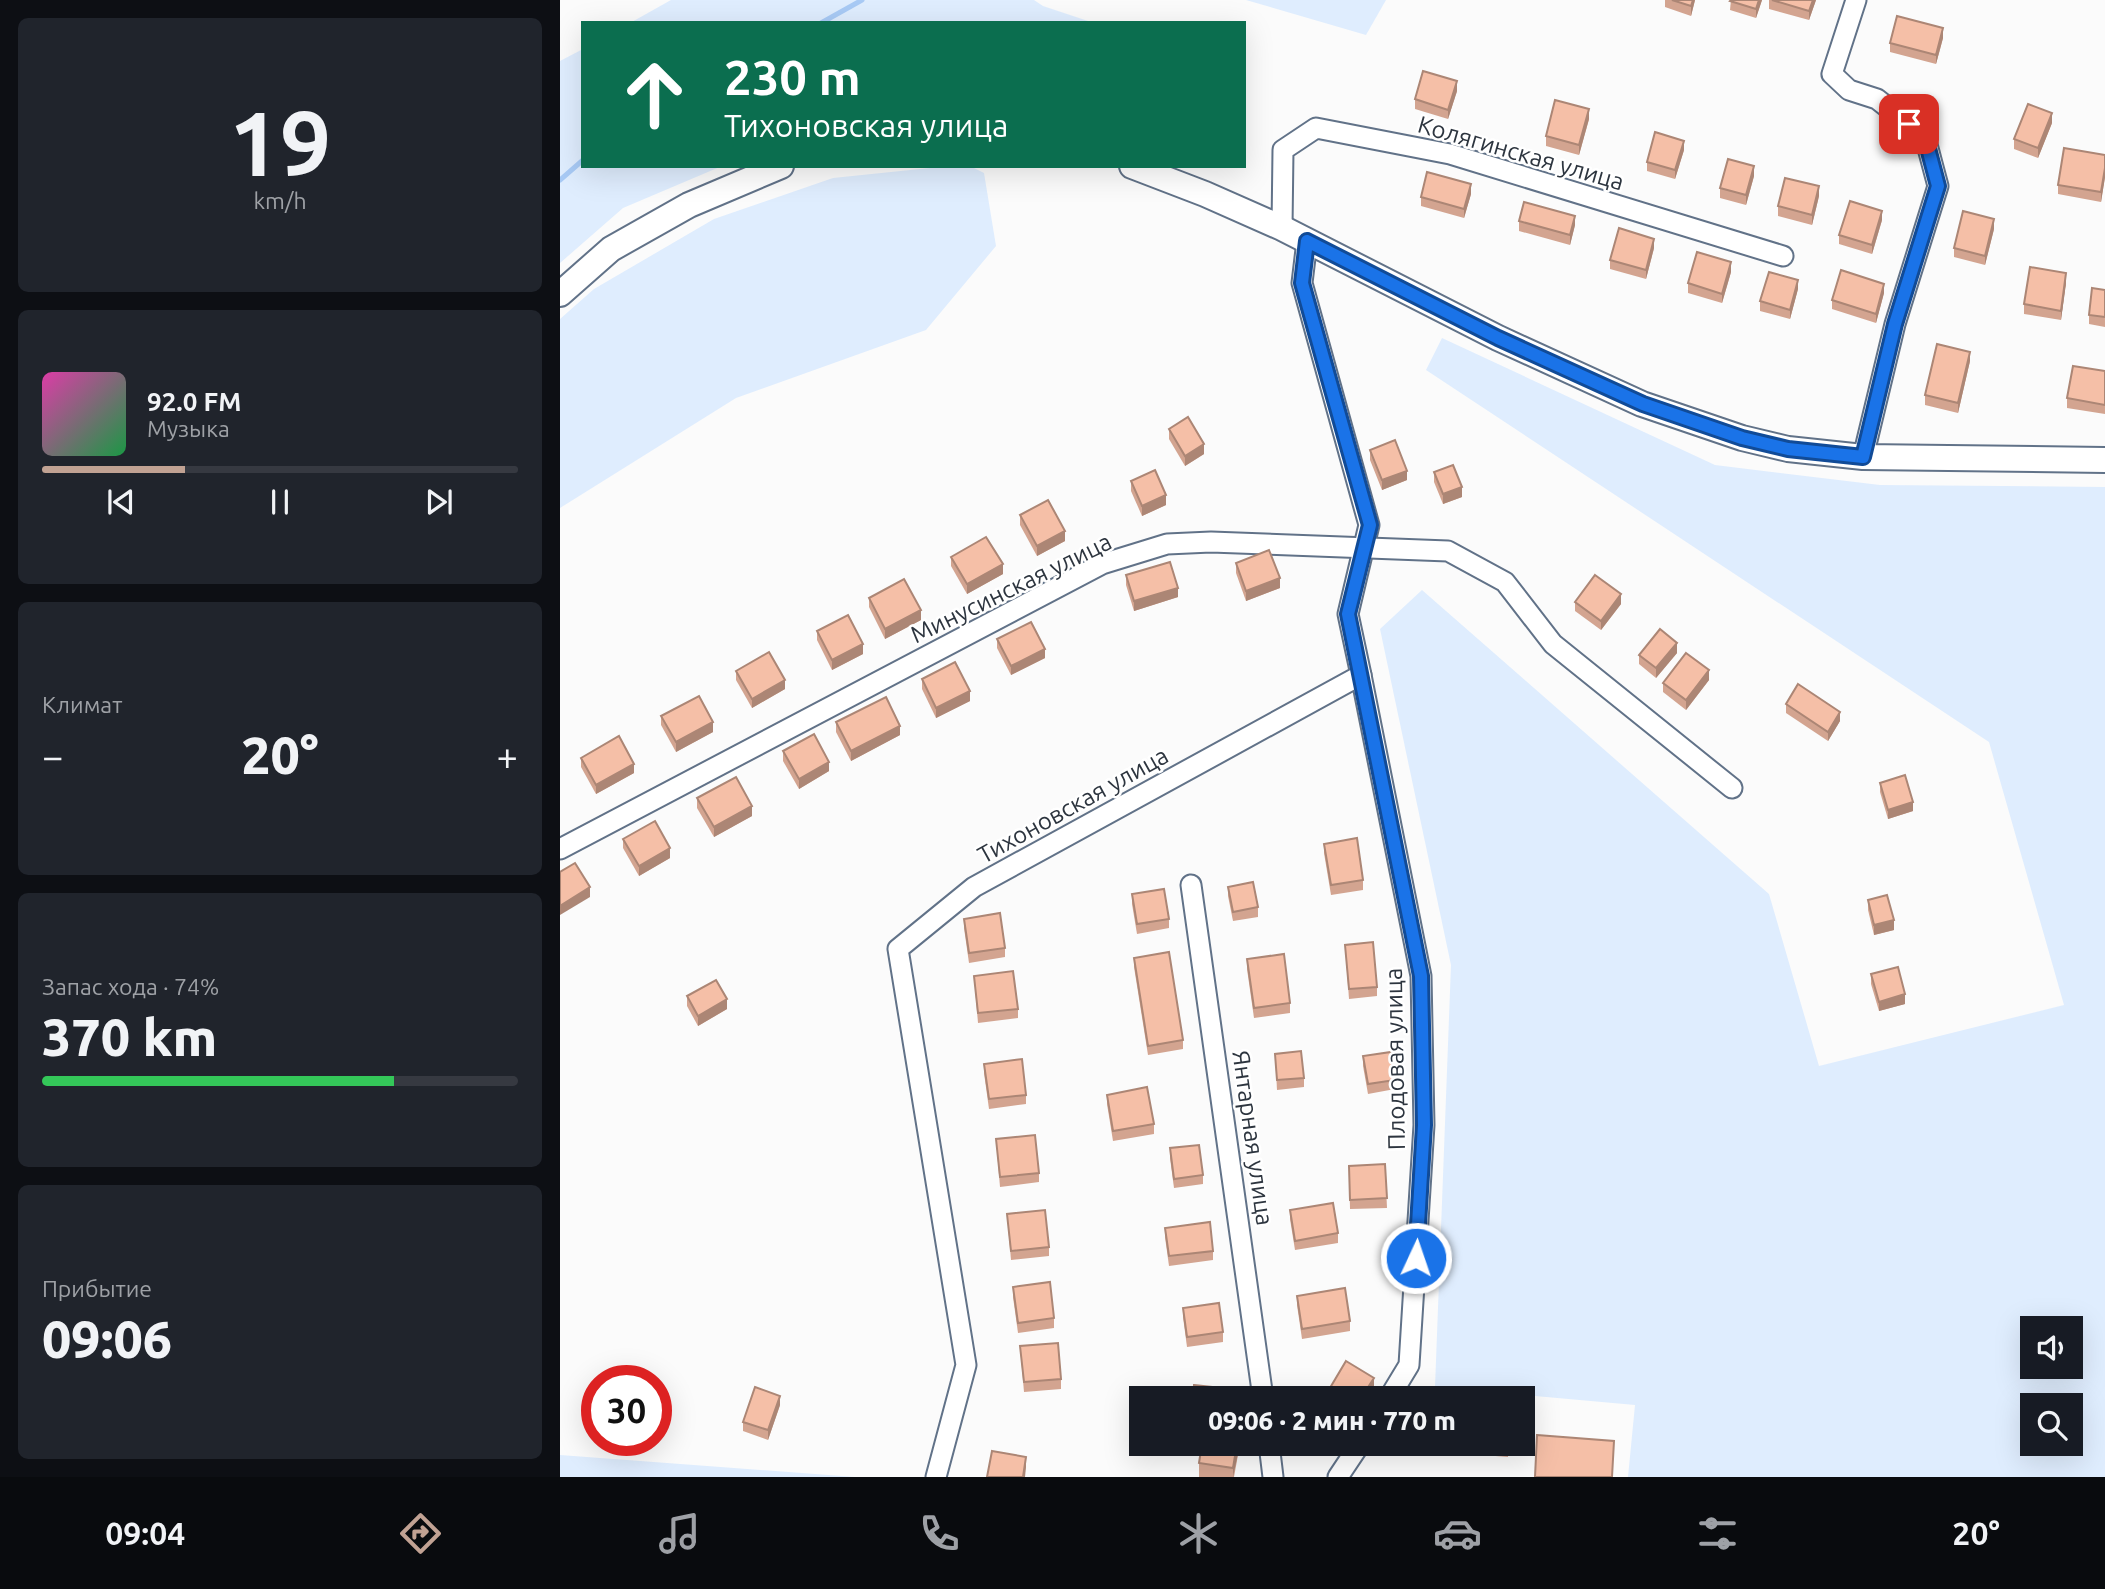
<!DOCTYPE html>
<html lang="ru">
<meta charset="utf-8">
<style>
body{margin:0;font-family:Ubuntu,sans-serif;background:#20242c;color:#f1f3f6;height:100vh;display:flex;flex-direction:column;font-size:26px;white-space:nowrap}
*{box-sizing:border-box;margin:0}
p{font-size:23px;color:#9ea1a6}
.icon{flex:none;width:38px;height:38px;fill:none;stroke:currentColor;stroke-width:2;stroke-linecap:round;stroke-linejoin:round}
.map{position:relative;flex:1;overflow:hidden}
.sheet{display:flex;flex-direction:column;gap:18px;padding:18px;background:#0d0f14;width:560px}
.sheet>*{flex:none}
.banner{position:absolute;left:21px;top:21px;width:665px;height:147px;border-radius:0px;box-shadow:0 7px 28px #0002;background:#0b6e4f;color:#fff;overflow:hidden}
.buttons{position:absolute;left:1460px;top:1316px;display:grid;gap:14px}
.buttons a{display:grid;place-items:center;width:63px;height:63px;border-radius:0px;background:#171b24;box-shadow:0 7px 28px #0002;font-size:35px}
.speed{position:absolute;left:21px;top:1365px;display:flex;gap:14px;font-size:35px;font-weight:700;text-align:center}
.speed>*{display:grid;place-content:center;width:91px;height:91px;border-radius:50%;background:#171b24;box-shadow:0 7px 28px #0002;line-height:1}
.speed .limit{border:10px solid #d22;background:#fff;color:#111}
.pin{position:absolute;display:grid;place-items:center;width:60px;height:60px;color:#fff;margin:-30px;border-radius:14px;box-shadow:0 4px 10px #0006}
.me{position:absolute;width:77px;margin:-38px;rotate:3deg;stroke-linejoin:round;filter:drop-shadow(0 0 5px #0008)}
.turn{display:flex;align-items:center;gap:24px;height:147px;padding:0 28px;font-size:32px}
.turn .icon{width:91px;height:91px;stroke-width:2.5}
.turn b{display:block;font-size:49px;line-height:60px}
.big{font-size:52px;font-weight:800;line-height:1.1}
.sheet .tile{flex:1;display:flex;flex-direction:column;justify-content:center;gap:10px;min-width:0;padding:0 24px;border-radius:10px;background:#20242c}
.sheet .dial{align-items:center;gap:0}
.dial b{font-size:91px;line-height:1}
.song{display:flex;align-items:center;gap:21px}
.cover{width:84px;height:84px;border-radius:10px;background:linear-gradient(135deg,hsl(320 70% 55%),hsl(140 70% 35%))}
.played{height:7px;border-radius:4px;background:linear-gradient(90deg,#c1a293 30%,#363941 30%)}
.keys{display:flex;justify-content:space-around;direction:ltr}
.heat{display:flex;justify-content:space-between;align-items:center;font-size:38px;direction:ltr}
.charge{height:10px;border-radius:5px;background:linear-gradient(90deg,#34c759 74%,#363941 0)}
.trip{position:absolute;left:569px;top:1386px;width:406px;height:70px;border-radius:0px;background:#171b24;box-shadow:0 7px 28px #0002;font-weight:800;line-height:70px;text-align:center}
.dock{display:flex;height:112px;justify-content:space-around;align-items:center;background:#090b0e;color:#9ea1a6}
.dock .icon{width:49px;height:49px}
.dock .on{color:#c1a293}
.dock b{font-size:32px;color:#f1f3f6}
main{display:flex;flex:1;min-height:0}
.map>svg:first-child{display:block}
</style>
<main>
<section class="sheet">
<div class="tile dial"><b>19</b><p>km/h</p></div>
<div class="tile">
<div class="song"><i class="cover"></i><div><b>92.0 FM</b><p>Музыка</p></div></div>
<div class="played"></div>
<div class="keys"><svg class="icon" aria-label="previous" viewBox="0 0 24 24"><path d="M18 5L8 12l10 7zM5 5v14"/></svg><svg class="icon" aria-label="pause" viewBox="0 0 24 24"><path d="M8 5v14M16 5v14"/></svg><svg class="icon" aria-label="next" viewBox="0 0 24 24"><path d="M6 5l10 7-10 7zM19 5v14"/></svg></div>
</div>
<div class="tile"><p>Климат</p>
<div class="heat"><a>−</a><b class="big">20°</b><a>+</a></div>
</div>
<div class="tile"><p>Запас хода · 74%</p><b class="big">370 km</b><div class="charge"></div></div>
<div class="tile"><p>Прибытие</p><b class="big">09:06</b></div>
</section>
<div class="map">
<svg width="1545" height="1477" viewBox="0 0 1545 1477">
<rect width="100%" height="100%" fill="#fbfbfb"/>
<!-- green -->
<g fill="#dfedfe" fill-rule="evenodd">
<path d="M111,0h363l9,6 51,17h-464z"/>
<path d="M686,0h140l-20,35z"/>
<path d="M23,49v117h139l-99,42 -63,55v-202z"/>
<path d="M389,166h21l14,7 12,73 -70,84 -190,68 -176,110v-189l34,-30 120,-70 119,-41z"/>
<path d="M882,338l273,127 165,20 225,2v990h-477l7,-72 -200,-18 16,-422 -71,-336 42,-39 347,304 50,172 245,-61 -75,-263 -563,-372zM1510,1328v39h-38v-39zM1510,1405v39h-38v-39z"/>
<path d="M0,1455l295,22h-295z"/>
</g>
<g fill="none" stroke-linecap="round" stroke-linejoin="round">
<!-- stream -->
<g stroke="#a8caf5" stroke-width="5">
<path d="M261,23l41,-23"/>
<path d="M0,180l23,-20"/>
</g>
<!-- minor casing -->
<g stroke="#617288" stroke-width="23">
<g id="minor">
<path d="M1296,0l-24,74 17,16 28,9 48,38 13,49 -43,138 -32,133"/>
<path d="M722,228l1,-78 33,-22 134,26 333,102"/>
<path d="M801,675l60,301 3,149 -15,240 -20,33"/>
<path d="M0,849l542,-285 65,-20 44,-2 237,9 57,31 48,62 179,144"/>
<path d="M631,885l72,513"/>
<path d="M709,1444l4,33"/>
<path d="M376,1477l30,-112 -68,-416 76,-62 387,-212 -13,-61 21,-89 -67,-242 5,-42"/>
<path d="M778,1477l22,-33"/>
</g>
</g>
<!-- major casing -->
<g stroke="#617288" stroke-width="28">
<g id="major">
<path d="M572,166l73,28 77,34 216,110 144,66 100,34 46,11 75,8 242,3"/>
<path d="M0,294l51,-45 78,-44 92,-39"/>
</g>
</g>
<!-- minor -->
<use href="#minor" stroke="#fff" stroke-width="19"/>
<!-- major -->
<use href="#major" stroke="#fff" stroke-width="24"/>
</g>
<!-- wall -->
<g fill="#d3a490">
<path d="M1105,0h30l-4,16 -26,-9z"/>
<path d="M1171,0h31l-6,18 -26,-8z"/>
<path d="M1209,0h47l-7,20 -40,-11z"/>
<path d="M1383,38l-7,26 -46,-12v-9z"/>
<path d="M897,91l-9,28 -33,-10v-10z"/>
<path d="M1029,119l-10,36 -33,-9v-10z"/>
<path d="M1492,123l-14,35 -24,-9v-10z"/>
<path d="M1124,150l-9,29 -28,-8v-9z"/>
<path d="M1545,155v22l-4,25 -43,-8v-9z"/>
<path d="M1194,176l-8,29 -26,-7v-10z"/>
<path d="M911,194l-7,24 -43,-12v-9z"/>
<path d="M1259,196l-7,29 -34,-9v-10z"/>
<path d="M1322,220l-10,34 -33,-10v-9z"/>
<path d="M959,221l56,4 -5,20 -51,-14z"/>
<path d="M1434,229l-9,36 -31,-8v-9z"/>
<path d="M1094,248l-8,31 -36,-10v-9z"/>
<path d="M1171,272l-9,31 -34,-10v-10z"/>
<path d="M1506,283l-5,37 -37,-6v-10z"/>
<path d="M1238,289l-8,30 -30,-8v-10z"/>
<path d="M1545,290v37l-16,-3v-9z"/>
<path d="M1324,293l-8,30 -44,-14v-9z"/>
<path d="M1410,361l-12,52 -33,-8v-10z"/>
<path d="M1545,371v43l-38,-6v-10z"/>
<path d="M609,429l35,25 -19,12 -16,-27z"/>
<path d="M810,450l37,30 -25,10 -12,-30z"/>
<path d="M874,472l28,25 -19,7 -9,-22z"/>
<path d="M571,481l35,24 -24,11 -11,-25z"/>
<path d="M460,515l45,26 -28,15 -17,-31z"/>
<path d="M391,557l52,17 -36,20 -16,-28z"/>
<path d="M676,563l44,25 -34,13 -10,-28z"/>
<path d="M566,575l52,22 -44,14 -8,-26z"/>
<path d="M309,598l52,22 -36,19 -16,-32z"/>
<path d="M1015,602l46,2 -20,26 -26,-19z"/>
<path d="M257,631l46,23 -31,16 -15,-30z"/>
<path d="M437,639l48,19 -34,17 -14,-27z"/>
<path d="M1117,653l-21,25 -17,-14v-9z"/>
<path d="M176,671l49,18 -33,19 -16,-28z"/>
<path d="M362,679l48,22 -34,17 -14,-29z"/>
<path d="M1149,680l-23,30 -23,-18v-9z"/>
<path d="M1226,704l54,17 -12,20 -42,-28z"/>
<path d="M101,716l52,16 -37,20 -15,-27z"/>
<path d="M276,722l64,13 -49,26 -15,-29z"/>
<path d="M223,751l46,20 -30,18 -16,-28z"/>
<path d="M21,758l53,15 -38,21 -15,-27z"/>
<path d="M1320,783l33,28 -25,8 -8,-27z"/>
<path d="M137,798l55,18 -38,21 -17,-29z"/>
<path d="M63,839l47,19 -31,18 -16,-28z"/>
<path d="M764,844l39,36v10l-32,5 -7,-42z"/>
<path d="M668,887l30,20v10l-25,4 -5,-25z"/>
<path d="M572,894l37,25v9l-32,6 -5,-30z"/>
<path d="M1308,900l26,30 -20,5 -6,-25z"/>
<path d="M404,919l41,29v9l-36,6 -5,-35z"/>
<path d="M785,945l32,42v9l-28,3z"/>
<path d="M574,958l49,82v9l-35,6 -14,-88z"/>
<path d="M687,959l43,44v10l-36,5 -7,-49z"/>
<path d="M1311,974l34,30 -26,7 -8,-27z"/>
<path d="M414,976l44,33v9l-40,5z"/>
<path d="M127,996l40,13 -29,17 -11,-20z"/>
<path d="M715,1054l29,24v9l-27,3z"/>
<path d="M803,1056l32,24v9l-27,5 -5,-28z"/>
<path d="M424,1064l42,31v9l-37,5 -5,-36z"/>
<path d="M547,1095l47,29v10l-41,7 -6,-37z"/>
<path d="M436,1139l43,34v9l-39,5z"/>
<path d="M610,1148l33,27v9l-29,4 -4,-30z"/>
<path d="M825,1164l2,44 -37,1 -1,-43z"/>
<path d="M730,1210l48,23v10l-43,7 -5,-31z"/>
<path d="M447,1214l42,33v9l-38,4z"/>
<path d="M605,1228l48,23v9l-44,6 -4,-29z"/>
<path d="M453,1287l41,31v10l-36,5 -5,-36z"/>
<path d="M737,1296l53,25v10l-48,8 -5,-34z"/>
<path d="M623,1308l40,24v10l-36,5 -4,-30z"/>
<path d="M460,1346l41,33v10l-37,3z"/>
<path d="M220,1405l-12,35 -25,-9v-9z"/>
<path d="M642,1444h38l-6,33h-35v-14z"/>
<path d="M872,1444h77l-1,13 -76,-6z"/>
</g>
<!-- shaded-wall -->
<g fill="#ac8675">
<path d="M1133,0h2l-4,16v-10z"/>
<path d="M1199,0h3l-6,18v-9z"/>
<path d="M1253,0h3l-7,20v-9z"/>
<path d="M1383,28v10l-7,26v-9z"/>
<path d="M897,81v10l-9,28v-9z"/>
<path d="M1029,109v10l-10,36v-10z"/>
<path d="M1492,113v10l-14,35v-10z"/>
<path d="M1124,141v9l-9,29v-9z"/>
<path d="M1194,166v10l-8,29v-10z"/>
<path d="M1545,168v9l-4,25v-10z"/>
<path d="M911,184v10l-7,24v-9z"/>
<path d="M1259,186v10l-7,29v-10z"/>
<path d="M1322,211v9l-10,34v-9z"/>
<path d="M1015,216v9l-5,20v-10z"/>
<path d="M1434,219v10l-9,36v-9z"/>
<path d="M1094,239v9l-8,31v-9z"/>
<path d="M1171,262v10l-9,31v-9z"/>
<path d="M1506,273v10l-5,37v-9z"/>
<path d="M1238,280v9l-8,30v-9z"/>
<path d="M1324,284v9l-8,30v-9z"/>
<path d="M1410,352v9l-12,52v-10z"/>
<path d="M644,444v10l-19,12v-10z"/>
<path d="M847,471v9l-25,10v-10z"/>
<path d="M902,487v10l-19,7v-10z"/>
<path d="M606,495v10l-24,11v-10z"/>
<path d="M505,531v10l-28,15v-10z"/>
<path d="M443,564v10l-36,20v-10z"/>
<path d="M720,578v10l-34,13v-10z"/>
<path d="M618,588v9l-44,14v-10z"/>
<path d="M1061,594v10l-20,26v-9z"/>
<path d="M361,610v10l-36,19v-10z"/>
<path d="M1117,643v10l-21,25v-10z"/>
<path d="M303,644v10l-31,16v-10z"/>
<path d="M485,649v9l-34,17v-9z"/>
<path d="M1149,670v10l-23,30v-10z"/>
<path d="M225,680v9l-33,19v-9z"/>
<path d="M410,691v10l-34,17v-10z"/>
<path d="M1280,712v9l-12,20v-9z"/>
<path d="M153,722v10l-37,20v-10z"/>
<path d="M340,726v9l-49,26v-10z"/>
<path d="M269,762v9l-30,18v-10z"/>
<path d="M74,764v9l-38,21v-9z"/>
<path d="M1353,802v9l-25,8v-9z"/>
<path d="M192,806v10l-38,21v-10z"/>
<path d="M110,848v10l-31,18v-10z"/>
<path d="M30,887v10l-30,18v-9z"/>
<path d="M1334,920v10l-20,5v-10z"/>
<path d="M1345,994v10l-26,7v-9z"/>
<path d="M167,999v10l-29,17v-10z"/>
<path d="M814,1378v9l-7,11h-6z"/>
<path d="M220,1396v9l-12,35v-10z"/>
<path d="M677,1444h3l-7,33v-9z"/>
<path d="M466,1457v10l-1,10h-2z"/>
</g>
<!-- building -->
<g fill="#f5bfa7" stroke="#ac8675" stroke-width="2">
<path d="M1112,0h21l-2,6z"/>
<path d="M1171,0h28l-3,9 -26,-8z"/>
<path d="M1212,0h41l-4,11z"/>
<path d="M1337,16l46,12 -7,27 -46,-12z"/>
<path d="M863,71l34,10 -9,29 -33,-11z"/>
<path d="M995,100l34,9 -10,36 -33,-9z"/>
<path d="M1468,104l24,9 -14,35 -24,-9z"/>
<path d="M1095,132l29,9 -9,29 -28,-8z"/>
<path d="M1504,148l41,7v13l-4,24 -43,-7z"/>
<path d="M1168,159l26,7 -8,29 -26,-7z"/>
<path d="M867,172l44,12 -7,25 -43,-12z"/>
<path d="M1225,178l34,8 -7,29 -34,-9z"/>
<path d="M1290,201l32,10 -10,34 -33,-10z"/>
<path d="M964,202l51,14 -5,19 -51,-14z"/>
<path d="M1403,211l31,8 -9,37 -31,-8z"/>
<path d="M1059,228l35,11 -8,31 -36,-10z"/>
<path d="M1137,252l34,10 -9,32 -34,-11z"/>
<path d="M1470,267l36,6 -5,38 -37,-7z"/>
<path d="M1281,270l43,14 -8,30 -44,-14z"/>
<path d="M1209,272l29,8 -8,30 -30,-9z"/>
<path d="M1532,288l13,2v27l-16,-2z"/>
<path d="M1377,344l33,8 -12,51 -33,-8z"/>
<path d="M1513,366l32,5v34l-38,-7z"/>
<path d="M628,417l16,27 -19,12 -16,-27z"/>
<path d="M835,440l12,31 -25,9 -12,-30z"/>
<path d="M893,465l9,22 -19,7 -9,-22z"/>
<path d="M595,470l11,25 -24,11 -11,-25z"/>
<path d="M488,500l17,31 -28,15 -17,-31z"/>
<path d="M426,537l17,27 -36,20 -16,-27z"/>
<path d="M709,550l11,28 -34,13 -10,-28z"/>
<path d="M610,562l8,26 -44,13 -8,-26z"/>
<path d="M1035,575l26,19 -20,27 -26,-19z"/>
<path d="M344,579l17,31 -36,19 -16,-31z"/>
<path d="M288,615l15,29 -31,16 -15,-29z"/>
<path d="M471,622l14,27 -34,17 -14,-27z"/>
<path d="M1100,629l17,14 -21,25 -17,-13z"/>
<path d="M209,652l16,28 -33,19 -16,-28z"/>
<path d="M1126,653l23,17 -23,30 -23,-17z"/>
<path d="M395,662l15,29 -34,17 -14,-29z"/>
<path d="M1238,684l42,28 -12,20 -42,-28z"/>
<path d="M139,696l14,26 -37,20 -15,-26z"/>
<path d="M326,697l14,29 -49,25 -15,-29z"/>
<path d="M254,734l15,28 -30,17 -16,-28z"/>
<path d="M59,736l15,28 -38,21 -15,-27z"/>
<path d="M1345,775l8,27 -25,8 -8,-27z"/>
<path d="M176,777l16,29 -38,21 -17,-29z"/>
<path d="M95,821l15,27 -31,18 -16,-27z"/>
<path d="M797,838l6,42 -32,5 -7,-41z"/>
<path d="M15,863l15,24 -30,19v-34z"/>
<path d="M693,882l5,25 -25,5 -5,-25z"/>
<path d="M604,889l5,30 -32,5 -5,-30z"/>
<path d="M1327,895l7,25 -20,5 -6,-25z"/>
<path d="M440,913l5,35 -36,5 -5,-34z"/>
<path d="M813,942l4,45 -28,2 -4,-44z"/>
<path d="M609,952l14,88 -35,6 -14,-88z"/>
<path d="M724,954l6,49 -36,5 -7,-49z"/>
<path d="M1338,967l7,27 -26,8 -8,-28z"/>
<path d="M453,971l5,38 -40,4 -4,-37z"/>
<path d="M156,980l11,19 -29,17 -11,-20z"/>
<path d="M741,1051l3,27 -27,2 -2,-26z"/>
<path d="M831,1052l4,28 -27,4 -5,-28z"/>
<path d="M462,1059l4,36 -37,4 -5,-35z"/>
<path d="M587,1087l7,37 -41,7 -6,-36z"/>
<path d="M475,1135l4,38 -39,4 -4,-38z"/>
<path d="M639,1145l4,30 -29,4 -4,-31z"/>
<path d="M825,1164l2,34 -37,2 -1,-34z"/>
<path d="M773,1203l5,30 -43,8 -5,-31z"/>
<path d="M485,1210l4,37 -38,4 -4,-37z"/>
<path d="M650,1222l3,29 -44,5 -4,-28z"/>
<path d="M490,1282l4,36 -36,5 -5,-36z"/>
<path d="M785,1288l5,33 -48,8 -5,-33z"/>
<path d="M659,1303l4,29 -36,5 -4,-29z"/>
<path d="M498,1343l3,36 -37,3 -4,-36z"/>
<path d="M786,1361l28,17 -13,20h-37z"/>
<path d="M634,1385l36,4 -1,9h-36z"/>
<path d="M195,1387l25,9 -12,34 -25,-8z"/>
<path d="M977,1435l77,6 -2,36h-77z"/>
<path d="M642,1444h35l-4,24 -34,-5z"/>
<path d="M896,1444h52v4z"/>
<path d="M432,1451l34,6 -3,20h-36z"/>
</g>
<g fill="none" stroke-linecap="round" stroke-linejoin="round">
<!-- route casing -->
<g stroke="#114b97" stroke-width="18">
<path id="route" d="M856,1258l8,-133 -3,-149 -73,-362 22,-89 -68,-242 5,-42 191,97 145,66 99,34 46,11 75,8 32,-133 43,-138 -13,-49 -16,-13"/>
</g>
<!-- route -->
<use href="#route" stroke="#1a73e8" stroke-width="12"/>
</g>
<g text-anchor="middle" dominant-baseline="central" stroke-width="5" stroke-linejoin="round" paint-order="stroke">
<!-- street labels -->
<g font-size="24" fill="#2d353f" stroke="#fff">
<text transform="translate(961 153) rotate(16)">Колягинская улица</text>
<text transform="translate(451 588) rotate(-26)">Минусинская улица</text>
<text transform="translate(513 805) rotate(-29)">Тихоновская улица</text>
<text transform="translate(835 1059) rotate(-91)">Плодовая улица</text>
<text transform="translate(693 1138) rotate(82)">Янтарная улица</text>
</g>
</g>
</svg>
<div class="buttons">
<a><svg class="icon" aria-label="sound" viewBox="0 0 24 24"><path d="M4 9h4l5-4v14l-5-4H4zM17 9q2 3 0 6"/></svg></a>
<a><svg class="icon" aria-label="search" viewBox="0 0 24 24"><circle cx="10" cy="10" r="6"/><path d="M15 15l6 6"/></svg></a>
</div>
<div class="speed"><div class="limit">30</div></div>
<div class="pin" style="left:1349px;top:124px;background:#d93025"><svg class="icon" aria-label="arrive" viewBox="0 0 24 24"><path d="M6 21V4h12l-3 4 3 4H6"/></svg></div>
<svg class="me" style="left:856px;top:1258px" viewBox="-20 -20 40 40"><circle r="17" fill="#1a73e8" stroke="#fff" stroke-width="3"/><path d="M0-11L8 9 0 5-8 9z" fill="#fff"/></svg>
<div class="trip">09:06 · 2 мин · 770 m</div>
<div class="banner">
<div class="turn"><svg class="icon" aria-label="ahead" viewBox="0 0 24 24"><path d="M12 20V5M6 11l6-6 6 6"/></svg><div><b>230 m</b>Тихоновская улица</div></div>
</div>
</div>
</main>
<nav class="dock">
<b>09:04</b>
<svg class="icon on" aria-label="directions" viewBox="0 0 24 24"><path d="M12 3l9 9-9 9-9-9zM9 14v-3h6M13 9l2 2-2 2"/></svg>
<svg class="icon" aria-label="music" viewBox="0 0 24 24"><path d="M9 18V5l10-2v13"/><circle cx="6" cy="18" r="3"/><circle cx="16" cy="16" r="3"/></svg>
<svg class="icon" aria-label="phone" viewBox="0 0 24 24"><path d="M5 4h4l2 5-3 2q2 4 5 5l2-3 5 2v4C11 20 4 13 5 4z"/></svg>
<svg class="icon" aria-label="climate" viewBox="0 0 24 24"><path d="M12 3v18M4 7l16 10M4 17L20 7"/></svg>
<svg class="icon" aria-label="car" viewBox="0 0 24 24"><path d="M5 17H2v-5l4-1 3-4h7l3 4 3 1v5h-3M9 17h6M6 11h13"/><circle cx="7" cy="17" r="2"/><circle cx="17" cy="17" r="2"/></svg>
<svg class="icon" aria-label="filters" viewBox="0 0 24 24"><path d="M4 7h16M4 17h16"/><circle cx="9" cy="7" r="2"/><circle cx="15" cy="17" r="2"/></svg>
<b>20°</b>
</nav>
